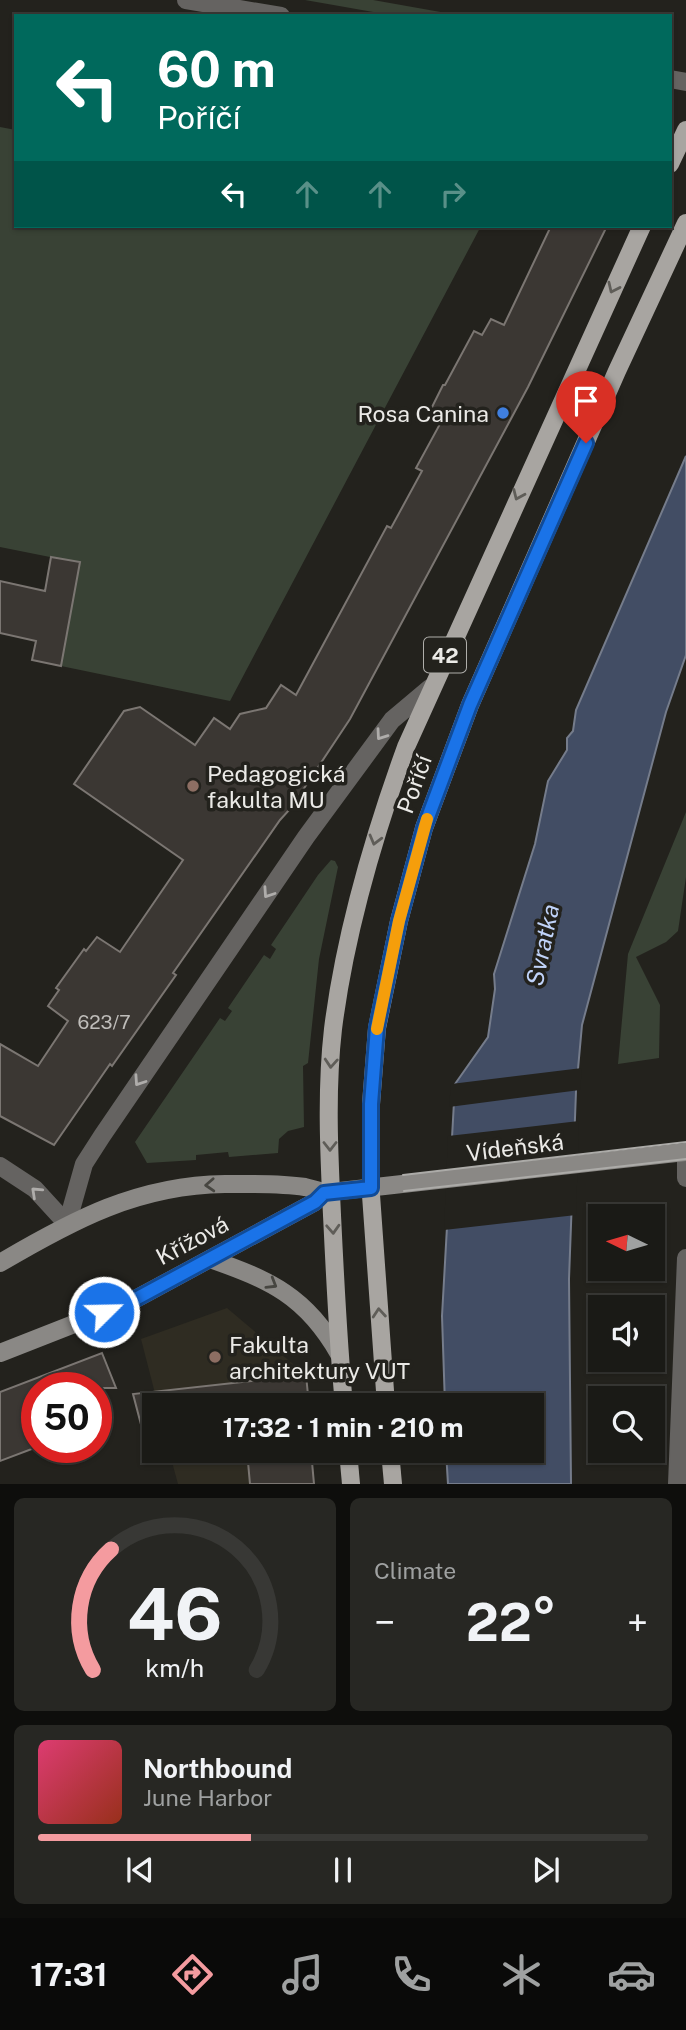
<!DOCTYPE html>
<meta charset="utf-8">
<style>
body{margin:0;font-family:"Public Sans",sans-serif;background:#272723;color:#f1f3f6;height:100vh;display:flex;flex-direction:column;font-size:26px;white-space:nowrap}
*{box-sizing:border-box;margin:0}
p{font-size:23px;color:#9fa1a1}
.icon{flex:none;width:38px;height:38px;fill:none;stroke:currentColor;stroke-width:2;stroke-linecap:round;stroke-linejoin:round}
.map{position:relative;height:1484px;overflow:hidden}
.details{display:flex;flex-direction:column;gap:14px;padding:14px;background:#0e0e0c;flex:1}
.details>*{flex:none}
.top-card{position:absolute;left:14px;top:14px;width:658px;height:214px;border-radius:0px;box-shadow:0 2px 5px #0004,0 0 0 2px #383835;background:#00695c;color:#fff;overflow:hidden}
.needle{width:46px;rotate:275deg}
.fabs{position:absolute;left:588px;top:1204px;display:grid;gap:14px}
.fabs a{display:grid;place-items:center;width:77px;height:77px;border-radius:0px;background:#1a1a16;box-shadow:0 2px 5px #0004,0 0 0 2px #383835;font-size:35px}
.speed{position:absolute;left:21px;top:1372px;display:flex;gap:14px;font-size:35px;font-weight:700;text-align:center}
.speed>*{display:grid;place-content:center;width:91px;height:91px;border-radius:50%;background:#1a1a16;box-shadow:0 2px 5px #0004,0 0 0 2px #383835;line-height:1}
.speed .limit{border:10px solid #d22;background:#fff;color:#111}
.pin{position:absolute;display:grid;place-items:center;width:60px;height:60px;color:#fff;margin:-72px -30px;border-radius:50% 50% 50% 0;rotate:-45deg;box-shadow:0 0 7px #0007}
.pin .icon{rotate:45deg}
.me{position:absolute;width:77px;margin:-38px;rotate:67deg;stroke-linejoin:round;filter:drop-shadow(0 0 5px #0008)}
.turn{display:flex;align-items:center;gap:24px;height:147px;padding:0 28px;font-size:32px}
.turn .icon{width:91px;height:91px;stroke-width:2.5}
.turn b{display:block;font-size:49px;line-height:60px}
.lanes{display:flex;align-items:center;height:66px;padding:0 28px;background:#0003;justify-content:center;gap:35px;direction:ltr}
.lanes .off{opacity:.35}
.big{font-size:52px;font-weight:700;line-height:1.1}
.details .card{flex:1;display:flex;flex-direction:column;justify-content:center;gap:10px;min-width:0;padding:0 24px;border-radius:10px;background:#272723}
.details .dial{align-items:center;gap:0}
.dial svg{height:182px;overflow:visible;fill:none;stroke:#383835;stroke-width:7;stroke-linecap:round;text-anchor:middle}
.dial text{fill:#f1f3f6;stroke:none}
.song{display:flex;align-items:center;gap:21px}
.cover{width:84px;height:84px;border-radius:10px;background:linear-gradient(135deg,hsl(340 70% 55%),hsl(10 70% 35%))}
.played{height:7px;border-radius:4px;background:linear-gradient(90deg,#f49b9f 35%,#383835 35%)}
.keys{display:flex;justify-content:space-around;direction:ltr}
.heat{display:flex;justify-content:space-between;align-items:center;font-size:38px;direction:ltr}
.details .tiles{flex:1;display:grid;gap:14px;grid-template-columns:1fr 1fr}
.card:last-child{grid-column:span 2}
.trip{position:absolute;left:142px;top:1393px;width:402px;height:70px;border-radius:0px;background:#1a1a16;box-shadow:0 2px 5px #0004,0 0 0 2px #383835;font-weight:700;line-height:70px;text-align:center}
.tab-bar{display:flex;height:112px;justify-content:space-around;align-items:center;background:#0a0a09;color:#9fa1a1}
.tab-bar .icon{width:49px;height:49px}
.tab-bar .active{color:#f49b9f}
.tab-bar b{font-size:32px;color:#f1f3f6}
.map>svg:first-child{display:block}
</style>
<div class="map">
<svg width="686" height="1484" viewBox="0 0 686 1484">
<rect width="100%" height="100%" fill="#23221d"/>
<!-- built -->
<g fill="#2f2c22">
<path d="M227,1308l79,67 3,30h-151l-17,-66z"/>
<path d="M169,1451h142l3,33h-136z"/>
</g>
<!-- green -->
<g fill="#394235">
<path d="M305,0h68l90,16h-67z"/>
<path d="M0,127l16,3v96h465l-251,475 -169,-35 19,-103 -80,-16z"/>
<path d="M686,812v65l-8,54 -12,11 -30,15 24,48 -1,53 -41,6 10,-110z"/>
<path d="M331,860l4,1 3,6 -19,92 -11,104 -5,3 1,61 -16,4 -9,8 -1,14 -49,4 -1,-5 -32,3v5l-49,3 -12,-21 85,-124 5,3 7,-10 -4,-3 36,-53 6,4 6,-10 -5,-4 47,-70z"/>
</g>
<!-- water -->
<path fill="#424d64" stroke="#757c8b" stroke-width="2" d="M686,456v199l-20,57 -84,313 -6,66 -7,188 2,205h-123l-2,-33h86v-46h-87l-3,-89 13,-232 33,-47 7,-48 -1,-15 41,-130 13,-63 19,-31v-12l6,-7 3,-21z"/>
<!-- pier -->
<g fill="#23221d">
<path d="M582,1068l-2,22 -131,17 2,-23z"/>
<path d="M579,1121l-3,94 -132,15 4,-94z"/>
</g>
<!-- building -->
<g fill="#3b3733" stroke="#7b7672" stroke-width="2">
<path d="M551,226h56l-79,161 -178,332 -59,89 -11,12 -107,153 3,2 -64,91 -2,-2 -56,81 -54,-29v-72l38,22 30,-45 -20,-15 11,-16 -3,-2 28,-39 2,2 11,-14 23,15 63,-92 -109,-76 50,-73 16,-4 55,38 19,-27 16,11 10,-15 26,-6 15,-23 15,10 91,-169 4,2 31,-57 -6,-3 24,-44 -13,-7 16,-32h2l29,-54 8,4 9,-16 13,6z"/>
<path d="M51,557l29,5 -19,104 -29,-6 4,-19 -36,-8v-52l45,10z"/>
<path d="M102,1353l14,35h-79v59l-37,14v-69z"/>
<path d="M306,1375l3,30h-155v46h42l-47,4 -16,-61z"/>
<path d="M247,1451h64l3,33h-64z"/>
</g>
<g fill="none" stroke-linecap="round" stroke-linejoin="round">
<!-- minor -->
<g stroke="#656361" stroke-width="18">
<path d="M186,0l95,16"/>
<path d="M670,79l16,3"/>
<path d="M686,1152v26"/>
<path d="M0,1166l35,23 32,35"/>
<path d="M67,1224l17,-60 18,-28 204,-299 86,-117 38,-32"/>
<path d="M677,1484l9,-226"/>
</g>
<!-- secondary -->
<g stroke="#8a8885" stroke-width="18">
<path d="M210,1259c60,21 96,37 129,95"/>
<path d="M0,1263c73,-43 138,-78 225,-79 25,0 55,-1 80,3 9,2 16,6 26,5l355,-40"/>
<path d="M0,1353l130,-51 185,-100 9,-9"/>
</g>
<!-- primary -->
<g stroke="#a8a5a1" stroke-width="18">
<path d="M670,164l16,-34"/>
<path d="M344,1405c-6,-63 -9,-127 -12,-190 -3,-62 -6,-125 1,-186 12,-96 40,-191 73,-282l236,-521"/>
<path d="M386,1405l-15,-210v-91l6,-76 22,-107 25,-93 46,-123 147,-334 69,-148"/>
<path d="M348,1451l3,33"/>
<path d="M390,1451l3,33"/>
</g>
<!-- tram -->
<g stroke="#acaba8" stroke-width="2">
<path d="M403,1175l283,-33"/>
<path d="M404,1191l282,-32"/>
</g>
</g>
<!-- one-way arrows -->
<defs><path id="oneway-chevron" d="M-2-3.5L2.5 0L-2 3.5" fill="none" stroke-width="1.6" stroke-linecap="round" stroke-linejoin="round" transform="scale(1.75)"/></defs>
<g stroke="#5f5d58">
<use href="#oneway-chevron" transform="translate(613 288) rotate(115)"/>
<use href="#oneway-chevron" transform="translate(518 495) rotate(114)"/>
<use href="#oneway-chevron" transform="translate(375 840) rotate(105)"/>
<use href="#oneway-chevron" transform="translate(331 1063) rotate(94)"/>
<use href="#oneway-chevron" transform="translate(330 1146) rotate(90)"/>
<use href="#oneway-chevron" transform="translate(333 1229) rotate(87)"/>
<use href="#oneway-chevron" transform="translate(379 1313) rotate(-95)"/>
</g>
<g stroke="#afadab">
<use href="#oneway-chevron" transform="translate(381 735) rotate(125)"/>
<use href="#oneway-chevron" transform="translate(268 893) rotate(124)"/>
<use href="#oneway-chevron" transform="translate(139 1081) rotate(124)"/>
<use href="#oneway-chevron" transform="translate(36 1192) rotate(-137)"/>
</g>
<g stroke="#474641">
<use href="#oneway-chevron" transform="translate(210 1185) rotate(177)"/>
<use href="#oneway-chevron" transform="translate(272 1284) rotate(31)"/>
</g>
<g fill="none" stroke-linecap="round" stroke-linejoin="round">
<!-- route casing -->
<g stroke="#114b97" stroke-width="18">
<path id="route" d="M104,1312l26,-10 185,-100 9,-9 47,-5v-84l6,-77 22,-106 25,-93 46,-123 116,-262"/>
</g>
<!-- route -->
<use href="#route" stroke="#1a73e8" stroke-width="12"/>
<!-- slow -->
<path stroke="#f59e0b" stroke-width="12" d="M377,1029l22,-108 28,-102"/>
</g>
<!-- markers -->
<circle fill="#3f7fe0" stroke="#23221d" stroke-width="2.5" cx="503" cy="413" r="7"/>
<g fill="#8d6e63" stroke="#23221d" stroke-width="2.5">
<circle cx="193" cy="786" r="7"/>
<circle cx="215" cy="1357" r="7"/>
</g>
<g text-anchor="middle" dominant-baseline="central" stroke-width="7" stroke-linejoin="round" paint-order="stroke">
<!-- number labels -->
<g font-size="19" fill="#bfbdba">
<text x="104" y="1022">623/7</text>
</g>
<!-- shield labels -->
<rect fill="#23221d" stroke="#afaeaa" stroke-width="2" x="424" y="637.5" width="42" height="35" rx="5"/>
<g font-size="21" font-weight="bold" fill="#ebeae7">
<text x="445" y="655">42</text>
</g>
<!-- poi labels -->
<g font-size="23" fill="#ebeae7" stroke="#23221d" text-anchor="start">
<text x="489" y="413" text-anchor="end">Rosa Canina</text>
<text x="207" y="773">Pedagogická<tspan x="207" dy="26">fakulta MU</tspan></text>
<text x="229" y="1344">Fakulta<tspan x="229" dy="26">architektury VUT</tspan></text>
</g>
<!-- street labels -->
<g font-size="23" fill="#ebeae7" stroke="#23221d">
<text transform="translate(414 784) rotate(-70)">Poříčí</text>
<text transform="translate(515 1147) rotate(-7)">Vídeňská</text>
<text transform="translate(192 1240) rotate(-28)">Křížová</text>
</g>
<!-- water labels -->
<g font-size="24" font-style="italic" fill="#c0d3f9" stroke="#23221d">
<text transform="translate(542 945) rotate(-78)">Svratka</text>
</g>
</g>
</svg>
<div class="fabs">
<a><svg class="needle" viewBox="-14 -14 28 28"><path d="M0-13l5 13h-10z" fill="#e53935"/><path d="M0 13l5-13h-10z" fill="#9fa1a1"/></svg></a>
<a><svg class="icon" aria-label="sound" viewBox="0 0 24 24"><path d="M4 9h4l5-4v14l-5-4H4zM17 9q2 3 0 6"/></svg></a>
<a><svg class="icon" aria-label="search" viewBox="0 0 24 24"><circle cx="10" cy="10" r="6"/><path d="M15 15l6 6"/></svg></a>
</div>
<div class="speed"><div class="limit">50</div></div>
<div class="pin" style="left:586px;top:443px;background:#d93025"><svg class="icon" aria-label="arrive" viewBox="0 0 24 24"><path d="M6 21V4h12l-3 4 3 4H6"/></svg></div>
<svg class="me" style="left:104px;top:1312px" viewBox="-20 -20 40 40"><circle r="17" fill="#1a73e8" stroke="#fff" stroke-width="3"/><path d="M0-11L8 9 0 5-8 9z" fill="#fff"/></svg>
<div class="trip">17:32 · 1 min · 210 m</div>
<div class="top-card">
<div class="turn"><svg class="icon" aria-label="left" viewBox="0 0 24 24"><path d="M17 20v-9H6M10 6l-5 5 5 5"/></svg><div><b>60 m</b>Poříčí</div></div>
<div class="lanes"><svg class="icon" aria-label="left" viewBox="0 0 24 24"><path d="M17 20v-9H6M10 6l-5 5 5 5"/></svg><svg class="icon off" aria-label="ahead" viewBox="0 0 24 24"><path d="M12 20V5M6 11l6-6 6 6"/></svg><svg class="icon off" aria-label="ahead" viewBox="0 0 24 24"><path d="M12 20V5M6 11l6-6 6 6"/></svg><svg class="icon off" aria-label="right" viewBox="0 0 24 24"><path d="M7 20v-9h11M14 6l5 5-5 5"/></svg></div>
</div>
</div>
<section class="details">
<div class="tiles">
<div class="card dial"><svg viewBox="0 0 100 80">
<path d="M14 69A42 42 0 1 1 86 69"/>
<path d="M14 69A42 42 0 0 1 22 16" stroke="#f49b9f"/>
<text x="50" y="56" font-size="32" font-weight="700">46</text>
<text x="50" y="72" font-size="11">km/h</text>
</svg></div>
<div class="card"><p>Climate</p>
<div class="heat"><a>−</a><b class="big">22°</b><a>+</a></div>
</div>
<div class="card">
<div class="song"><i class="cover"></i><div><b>Northbound</b><p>June Harbor</p></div></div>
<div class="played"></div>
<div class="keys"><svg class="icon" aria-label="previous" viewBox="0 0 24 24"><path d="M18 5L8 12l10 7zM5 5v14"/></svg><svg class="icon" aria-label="pause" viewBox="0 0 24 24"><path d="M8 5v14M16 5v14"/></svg><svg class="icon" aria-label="next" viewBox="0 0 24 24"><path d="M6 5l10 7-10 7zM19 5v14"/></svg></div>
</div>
</div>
</section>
<nav class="tab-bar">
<b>17:31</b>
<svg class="icon active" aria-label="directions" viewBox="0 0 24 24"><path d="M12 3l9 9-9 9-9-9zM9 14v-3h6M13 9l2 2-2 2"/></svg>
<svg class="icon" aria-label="music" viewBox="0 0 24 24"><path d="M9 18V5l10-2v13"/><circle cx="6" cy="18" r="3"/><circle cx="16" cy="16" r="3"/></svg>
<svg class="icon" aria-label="phone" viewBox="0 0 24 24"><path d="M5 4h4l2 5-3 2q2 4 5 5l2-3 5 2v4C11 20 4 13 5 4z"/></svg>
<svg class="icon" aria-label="climate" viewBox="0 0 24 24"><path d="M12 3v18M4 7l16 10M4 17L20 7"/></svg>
<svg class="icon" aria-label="car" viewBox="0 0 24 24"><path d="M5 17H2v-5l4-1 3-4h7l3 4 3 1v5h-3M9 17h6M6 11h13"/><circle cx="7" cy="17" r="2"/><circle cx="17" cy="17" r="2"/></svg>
</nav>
